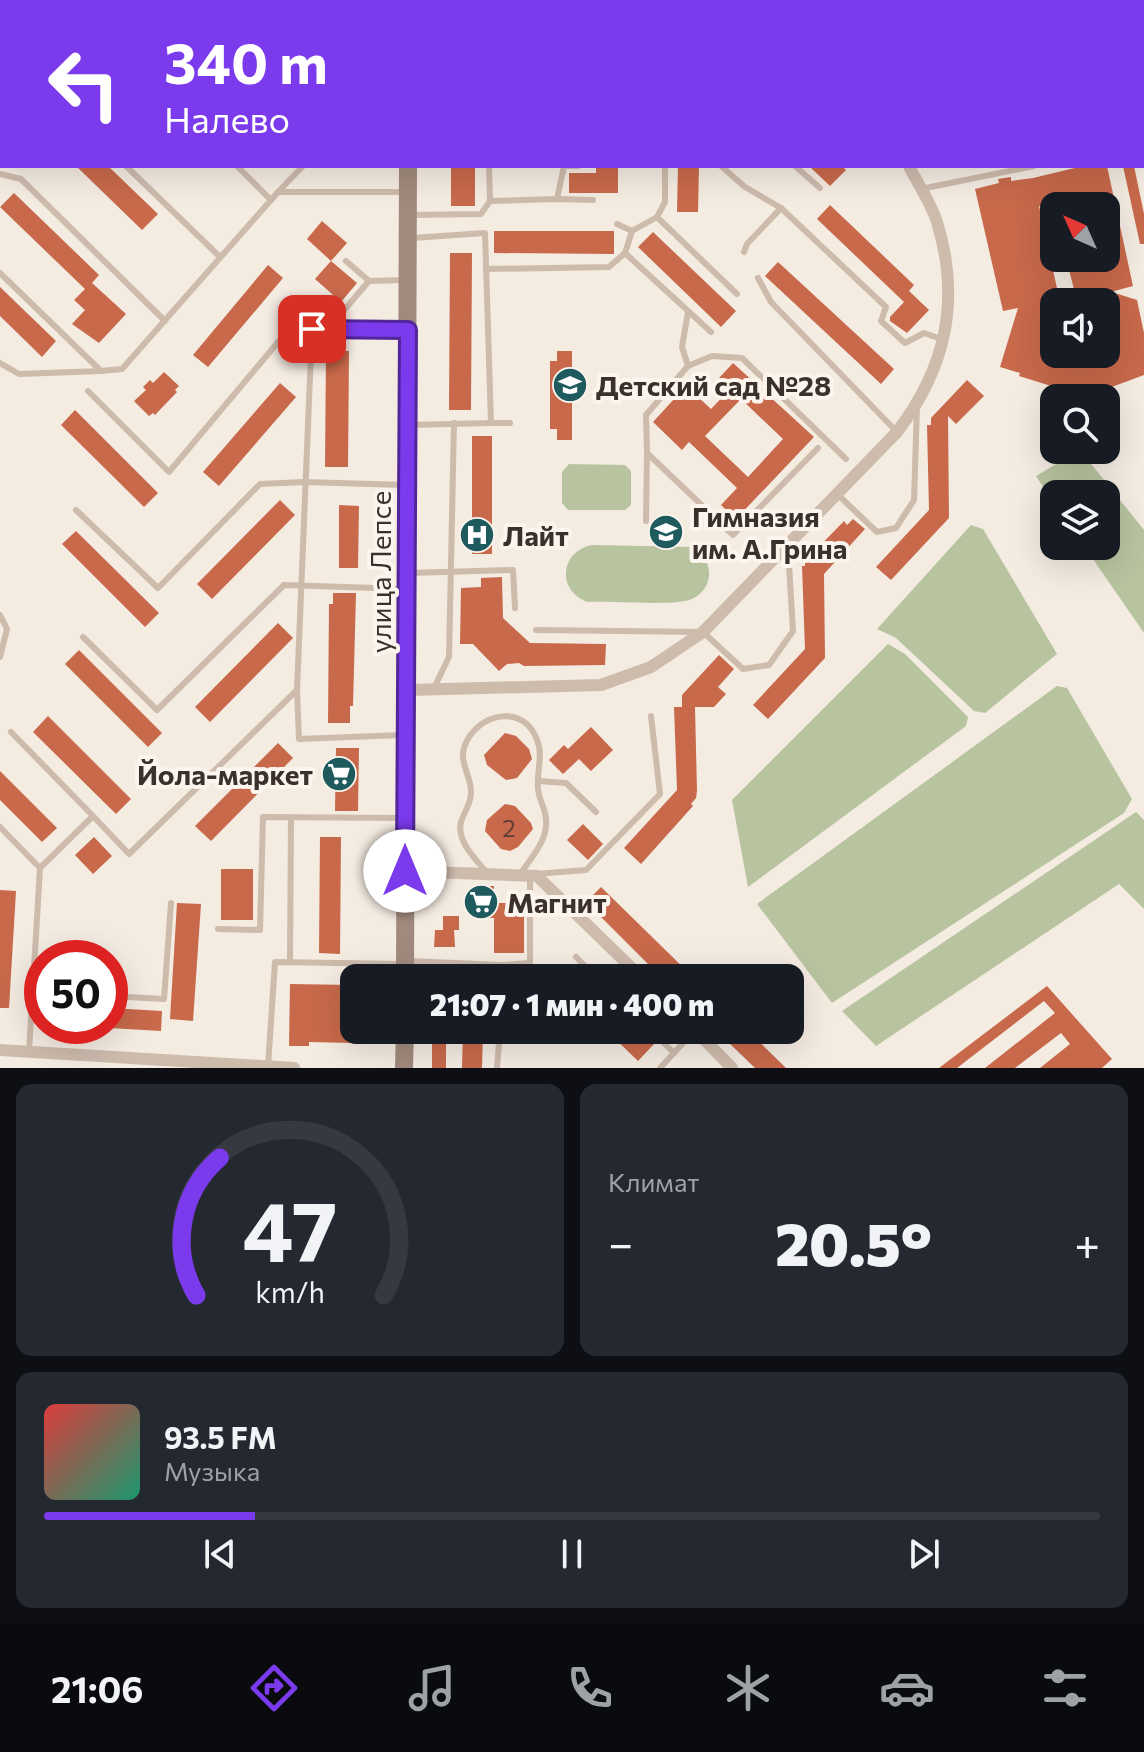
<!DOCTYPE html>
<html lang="ru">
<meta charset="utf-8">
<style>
body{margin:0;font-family:Commissioner,sans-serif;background:#242831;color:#f1f3f6;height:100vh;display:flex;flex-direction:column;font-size:30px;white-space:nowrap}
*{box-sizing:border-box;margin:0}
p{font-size:26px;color:#9ea1a6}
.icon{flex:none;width:44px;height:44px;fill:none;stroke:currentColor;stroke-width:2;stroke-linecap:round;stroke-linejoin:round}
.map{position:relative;height:1068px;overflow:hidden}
.panel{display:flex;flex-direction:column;gap:16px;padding:16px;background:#0d0f14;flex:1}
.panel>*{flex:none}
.banner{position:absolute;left:0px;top:0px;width:1144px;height:168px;box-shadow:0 8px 32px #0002;background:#7c3aed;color:#fff;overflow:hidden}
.needle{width:52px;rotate:315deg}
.buttons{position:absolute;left:1040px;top:192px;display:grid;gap:16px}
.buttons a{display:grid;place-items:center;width:80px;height:80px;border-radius:16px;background:#171b24;box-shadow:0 8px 32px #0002;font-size:40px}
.speed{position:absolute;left:24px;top:940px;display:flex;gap:16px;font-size:40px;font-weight:700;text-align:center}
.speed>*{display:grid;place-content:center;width:104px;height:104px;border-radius:50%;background:#171b24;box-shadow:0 8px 32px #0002;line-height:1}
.speed .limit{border:12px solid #d22;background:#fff;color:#111}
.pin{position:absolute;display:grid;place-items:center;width:68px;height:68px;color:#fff;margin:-34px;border-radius:16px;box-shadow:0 4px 12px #0006}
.me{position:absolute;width:88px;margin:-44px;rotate:0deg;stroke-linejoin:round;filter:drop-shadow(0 0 6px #0008)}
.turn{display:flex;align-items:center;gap:28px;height:168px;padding:0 32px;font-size:36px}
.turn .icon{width:104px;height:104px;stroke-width:2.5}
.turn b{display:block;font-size:56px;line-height:68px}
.big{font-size:60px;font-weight:800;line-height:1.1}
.panel .card{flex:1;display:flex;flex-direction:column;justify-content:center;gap:12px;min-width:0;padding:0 28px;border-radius:16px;background:#242831}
.panel .dial{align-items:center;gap:0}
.dial svg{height:208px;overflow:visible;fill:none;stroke:#363941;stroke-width:7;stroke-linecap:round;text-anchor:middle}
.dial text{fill:#f1f3f6;stroke:none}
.song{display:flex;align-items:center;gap:24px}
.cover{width:96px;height:96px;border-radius:12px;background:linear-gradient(135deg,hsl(0 70% 55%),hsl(160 70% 35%))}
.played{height:8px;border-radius:4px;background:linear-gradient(90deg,#7c3aed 20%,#363941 20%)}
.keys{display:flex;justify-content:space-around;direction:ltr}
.heat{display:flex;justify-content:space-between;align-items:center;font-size:44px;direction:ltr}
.panel .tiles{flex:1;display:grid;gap:16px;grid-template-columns:1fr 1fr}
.card:last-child{grid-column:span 2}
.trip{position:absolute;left:340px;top:964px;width:464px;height:80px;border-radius:16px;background:#171b24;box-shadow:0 8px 32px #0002;font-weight:800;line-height:80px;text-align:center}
.tab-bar{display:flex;height:128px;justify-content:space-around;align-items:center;background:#090b0e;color:#9ea1a6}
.tab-bar .icon{width:56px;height:56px}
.tab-bar .current{color:#7c3aed}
.tab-bar b{font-size:36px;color:#f1f3f6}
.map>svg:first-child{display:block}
</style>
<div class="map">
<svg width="1144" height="1068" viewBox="0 0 1144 1068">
<rect width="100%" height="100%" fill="#f4ebe1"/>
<!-- green -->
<g fill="#b8c4a0">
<path d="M1080,450l64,80v103l-60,-87h22v-52h-52v9l-18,-27z"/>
<path d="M569,464l56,1 6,6v34l-6,5h-57l-6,-7v-31z"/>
<path d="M971,525l12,4 74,125 -72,59 -11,-2 -78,-73 -19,-9z"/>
<path d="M593,545l98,2c9,5 17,12 18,24 1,13 -7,25 -20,29 -19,6 -78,1 -101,2 -32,-11 -28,-52 5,-57z"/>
<path d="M888,644l17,10 63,63 -2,9 -218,161 -16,-87z"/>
<path d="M1057,686l10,2 65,111 -8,14 -292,190 -75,-99z"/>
<path d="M1136,812l8,8v89l-25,-25 -243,162 -34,-35z"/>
</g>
<!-- building -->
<g fill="#c8694b" fill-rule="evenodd">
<path d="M76,166h32l50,48 -16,16z"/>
<rect x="451" y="166" width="24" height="40"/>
<path d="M596,166h22v27h-49v-20h27z"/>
<path d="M678,166h21l-1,46h-21z"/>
<path d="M809,166h33l4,4 -16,16z"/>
<path d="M1083,166h24l26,120 -56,15 -11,-43h40v-52h-67l21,96h-6v24l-9,28h61v-33l9,-28 22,7 7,33v42l-35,13 -4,10h-15l-71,-22 1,-3 -20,-6 18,-59 -15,3 -28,-122 24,-6 -1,-4 13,-2v4l22,-3z"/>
<path d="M1123,166h11l10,48v30h-4z"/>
<path d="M14,193l85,82 -7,8 34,31 -27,29 -27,-19 13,-14 -11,-10 11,-11 -85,-82z"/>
<path d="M830,205l84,80 -5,6 20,19 -22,23 -17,-12v-4l14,-15 -87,-83z"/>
<path d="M322,221l25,22 -16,18 -24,-22z"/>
<path d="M494,231h120v23l-120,-1z"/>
<path d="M653,232l83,79 -15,16 -83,-80z"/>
<path d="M450,253h22l-1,157h-22z"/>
<path d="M331,261l26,22 -16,19 -26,-23z"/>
<path d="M778,262l116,107 -13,15 -116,-108z"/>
<path d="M268,265l15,13 -75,89 -15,-12z"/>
<path d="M0,287l56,54 -14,16 -42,-41z"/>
<path d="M326,350l23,1 -1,116h-23z"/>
<path d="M557,351h15v89h-15v-11h-7v-68h7z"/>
<path d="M733,363l81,74 -78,82 -15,-14 16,-17 -48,-46 -7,8 -29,-28 33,-36 25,23 19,-20 -11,-11zM741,399l42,40 -35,38 -43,-41z"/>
<path d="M164,372l15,14 -4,4 2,2 -22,23 -2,-2 -4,3 -15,-15 12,-11 -3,-3 7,-7 3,3z"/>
<path d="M967,380l17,16 -28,28 -8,-8 1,102 -58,62 -15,-13 53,-57 -2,-85h4v-7z"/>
<path d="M280,383l16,14 -77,89 -16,-14z"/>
<path d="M75,410l83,83 -14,14 -83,-82z"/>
<rect x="472" y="436" width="20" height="118"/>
<path d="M280,500l15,15 -83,84 -15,-15z"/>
<path d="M339,505l20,1 -1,62h-19z"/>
<path d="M853,519l12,10 -41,45 1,84 -57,61 -15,-14 52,-56 -3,-83h3v-5l39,-40 3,4z"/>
<path d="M76,531l83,82 -14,14 -83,-83z"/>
<path d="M502,577l1,41 27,25 76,1 -1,21 -81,1 -5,-3 -12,1 -8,7 -26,-27h-13l1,-56 20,-1v-9z"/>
<path d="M333,593h23l-3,113h-3v17h-22l1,-119h4z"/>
<path d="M278,623l15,15 -83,84 -15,-15z"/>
<path d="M79,650l83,83 -14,14 -83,-83z"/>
<path d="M719,655l15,14 -16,18 8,7 -12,13h-19l2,84 -1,7 -5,6 2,2 -52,58 -17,-16 53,-58 -3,-83h8v-12z"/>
<path d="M48,716l83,83 -15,15 -83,-82z"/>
<path d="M591,727l22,23 -22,21 -12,-12 -16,15 -14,-14 15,-15 4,4z"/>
<path d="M505,733l11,3 13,13 3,10 -15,19 -11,2 -19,-15 -3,-10z"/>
<path d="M278,743l15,15 -82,83 -16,-15z"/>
<path d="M336,748h23l-1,63h-23z"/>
<path d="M0,771l57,57 -15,14 -42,-42z"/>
<path d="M505,804l10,2 16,17 2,6 -15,18 -8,4 -9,-2 -16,-18 2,-11z"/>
<path d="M583,824l20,20 -15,16 -21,-20z"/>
<path d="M94,837l18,19 -19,18 -18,-19z"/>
<path d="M320,837h21l-1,117 -21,-1z"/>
<rect x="221" y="869" width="32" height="51"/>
<path d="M476,886h18v17h30v50h-30v-35l-18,-1z"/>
<path d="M601,887l93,91h-32l-76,-76z"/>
<path d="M0,890l16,1 -7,117h-9z"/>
<path d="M177,903l24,1 -8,117 -23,-2z"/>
<path d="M443,916h16v14h-5l1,17h-21l1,-17h8z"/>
<path d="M290,984l63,1 -1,58 -43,-1v4h-20z"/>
<path d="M1047,986l65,73 -10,9h-62l30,-24 -9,-11 -46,35h-30l70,-55 -11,-12 -87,67h-18z"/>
<path d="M110,1008l52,3 -1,20 -51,-3z"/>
<rect x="432" y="1030" width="14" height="38"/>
<path d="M463,1030h20l-1,38h-20z"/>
<path d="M606,1030h37l12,13 -17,18z"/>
<path d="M736,1030h11l39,38h-31l-29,-28z"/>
</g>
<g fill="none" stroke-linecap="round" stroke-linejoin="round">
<!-- service -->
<g stroke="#cdbbac" stroke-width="6">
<path d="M48,0l2,2"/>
<path d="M317,0v2"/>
<path d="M489,0v2"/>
<path d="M672,0l2,2"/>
<path d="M980,0l1,2"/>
<path d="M1047,0l1,2"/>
<path d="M1074,2l1,-2"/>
<path d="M0,56l2,2"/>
<path d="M1142,77l2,1"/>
<path d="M126,166l94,91"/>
<path d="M665,166v36l-8,15 80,77"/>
<path d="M721,166l24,21 36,21"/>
<path d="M795,166l25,22"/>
<path d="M0,174l21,5 144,142"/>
<path d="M921,189l113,-23"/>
<path d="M278,192l25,-26"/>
<path d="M557,199l7,-33h14"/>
<path d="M271,200l7,-8h125"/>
<path d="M490,201l67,-2 36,1"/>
<path d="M412,215l69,-1 9,-13 -1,-35"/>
<path d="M617,224l15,7"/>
<path d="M744,252l3,-8 34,-36 105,99 -5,14 24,22 19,-10 17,6"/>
<path d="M625,253l7,-22 25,-14"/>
<path d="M346,261l23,20 36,-1"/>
<path d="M486,269l123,-2 16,-14 86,79"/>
<path d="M0,273l101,98 -82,3 -19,-11"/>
<path d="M758,278l13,24 126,130"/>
<path d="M327,330l42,-49"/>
<path d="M688,366l-6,-19 6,-35"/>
<path d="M101,371l21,-2 149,-169 -34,-34"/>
<path d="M88,391l81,81 120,-143 115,1"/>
<path d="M491,423h19"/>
<path d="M409,425l82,-2 -6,-190 -73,5"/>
<path d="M818,448l-85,87 -86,-82 -1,-38 42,-49 24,-10 30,2 104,101"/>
<path d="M836,493l41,39 19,-4 18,-28 3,-94"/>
<path d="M76,510l82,78 102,-104 44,-2 101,3"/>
<path d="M646,521l1,-68"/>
<path d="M409,573l104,-3 2,38"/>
<path d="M0,615l7,14 -7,28"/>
<path d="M536,630l167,2 40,37 26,-4 24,-34 -5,-83"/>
<path d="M83,637l74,73 127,-125 121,4"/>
<path d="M434,688l15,-31 5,-234"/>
<path d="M297,690l2,49 103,-4"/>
<path d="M11,732l82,84 -53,52"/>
<path d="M538,781l28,2 30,29"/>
<path d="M93,816l36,38 168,-164 15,-361"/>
<path d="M0,827l40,41 -11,184"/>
<path d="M488,874c-11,-14 -32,-32 -27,-52 3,-10 10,-18 10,-29 1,-14 -10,-28 -8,-41 7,-35 55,-51 72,-17 10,20 1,35 3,54 1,9 5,16 7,24 6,24 -12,42 -24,60"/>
<path d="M535,874l51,-4 74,-76 -9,-78"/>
<path d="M218,929l42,1 3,-113 138,1"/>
<path d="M576,957l21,21"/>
<path d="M408,961l94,4 28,-2v-87"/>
<path d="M290,962l1,-144"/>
<path d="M502,978v-13"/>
<path d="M110,996l54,3 7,-96"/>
<path d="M651,1030l23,23"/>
<path d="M268,1067l7,-105 127,2"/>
<path d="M497,1068l3,-38"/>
<path d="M660,1068l35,-38"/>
</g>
<!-- minor -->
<g stroke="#cdbbac" stroke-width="12">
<path d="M810,0l1,2"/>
<path d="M408,690l193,-5 50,-18 52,-35 194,-200c49,-64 64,-132 40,-210 -6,-19 -19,-38 -28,-56"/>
<path d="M405,871l132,5 105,102"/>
<path d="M695,1030l37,38"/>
<path d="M0,1050l294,18"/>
</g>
<!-- secondary -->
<g stroke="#a18a7d" stroke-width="18">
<path d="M409,0v2"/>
<path d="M405,978l3,-812"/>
<path d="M404,1068l1,-38"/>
</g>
</g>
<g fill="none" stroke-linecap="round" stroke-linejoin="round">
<!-- route casing -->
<g stroke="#51269a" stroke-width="20">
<path id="route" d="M312,329l96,1 -3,541"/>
</g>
<!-- route -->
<use href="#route" stroke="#7c3aed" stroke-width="14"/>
</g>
<!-- icons -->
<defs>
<g id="school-disc" transform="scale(1.8)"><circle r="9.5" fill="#1f5a5e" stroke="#fbf5ee"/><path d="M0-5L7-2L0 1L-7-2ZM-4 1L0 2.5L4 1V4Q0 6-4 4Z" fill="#fff"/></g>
<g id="hospital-disc" transform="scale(1.8)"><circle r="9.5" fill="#1f5a5e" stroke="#fbf5ee"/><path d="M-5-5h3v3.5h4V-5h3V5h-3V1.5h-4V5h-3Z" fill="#fff"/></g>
<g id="supermarket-disc" transform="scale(1.8)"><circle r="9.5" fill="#1f5a5e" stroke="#fbf5ee"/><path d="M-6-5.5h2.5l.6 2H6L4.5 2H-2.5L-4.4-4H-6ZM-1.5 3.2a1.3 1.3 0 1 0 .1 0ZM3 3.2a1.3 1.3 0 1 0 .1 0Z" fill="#fff"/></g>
</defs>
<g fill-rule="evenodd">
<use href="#school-disc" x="570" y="385"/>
<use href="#school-disc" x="666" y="532"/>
<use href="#hospital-disc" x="477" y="535"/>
<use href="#supermarket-disc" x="339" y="774"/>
<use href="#supermarket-disc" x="481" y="902"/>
</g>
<g text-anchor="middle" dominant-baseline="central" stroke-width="8" stroke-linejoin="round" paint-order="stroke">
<!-- number labels -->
<g font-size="24" fill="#5e3e33">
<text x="509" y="827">2</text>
</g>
<!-- poi labels -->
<g font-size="28" font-weight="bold" fill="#3b302b" stroke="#fbf5ee" text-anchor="start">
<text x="596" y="385">Детский сад №28</text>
<text x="692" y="516">Гимназия<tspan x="692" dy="32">им. А.Грина</tspan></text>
<text x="503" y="535">Лайт</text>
<text x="313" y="774" text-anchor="end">Йола-маркет</text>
<text x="507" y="902">Магнит</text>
</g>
<!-- street labels -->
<g font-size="28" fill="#3b302b" stroke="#fbf5ee">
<text transform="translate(380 572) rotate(-90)">улица Лепсе</text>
</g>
</g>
</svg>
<div class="buttons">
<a><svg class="needle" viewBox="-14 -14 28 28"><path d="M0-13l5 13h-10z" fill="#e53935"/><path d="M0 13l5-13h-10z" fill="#9ea1a6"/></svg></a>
<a><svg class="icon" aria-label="sound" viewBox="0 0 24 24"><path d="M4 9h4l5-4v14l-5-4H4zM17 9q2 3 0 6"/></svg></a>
<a><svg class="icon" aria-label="search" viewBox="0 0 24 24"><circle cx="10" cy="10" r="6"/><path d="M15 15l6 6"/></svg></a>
<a><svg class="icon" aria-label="layers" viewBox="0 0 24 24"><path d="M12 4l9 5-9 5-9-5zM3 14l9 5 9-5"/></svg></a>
</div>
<div class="speed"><div class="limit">50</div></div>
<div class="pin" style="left:312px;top:329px;background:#d93025"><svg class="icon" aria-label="arrive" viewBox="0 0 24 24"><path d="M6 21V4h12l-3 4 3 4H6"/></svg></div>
<svg class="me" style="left:405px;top:871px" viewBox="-20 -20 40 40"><circle r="19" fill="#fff"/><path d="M0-13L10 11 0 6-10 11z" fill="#7c3aed"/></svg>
<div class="trip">21:07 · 1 мин · 400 m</div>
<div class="banner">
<div class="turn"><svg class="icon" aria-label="left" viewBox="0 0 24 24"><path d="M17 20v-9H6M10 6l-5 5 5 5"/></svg><div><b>340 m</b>Налево</div></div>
</div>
</div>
<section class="panel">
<div class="tiles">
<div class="card dial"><svg viewBox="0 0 100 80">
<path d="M14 69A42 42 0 1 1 86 69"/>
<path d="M14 69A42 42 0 0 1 23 16" stroke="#7c3aed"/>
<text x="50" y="56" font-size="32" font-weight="700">47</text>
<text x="50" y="72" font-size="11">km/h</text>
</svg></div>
<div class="card"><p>Климат</p>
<div class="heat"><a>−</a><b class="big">20.5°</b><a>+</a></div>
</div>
<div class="card">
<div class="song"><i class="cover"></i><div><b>93.5 FM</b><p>Музыка</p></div></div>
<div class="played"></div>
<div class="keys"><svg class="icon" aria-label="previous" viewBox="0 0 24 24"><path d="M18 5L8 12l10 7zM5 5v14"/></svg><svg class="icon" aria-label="pause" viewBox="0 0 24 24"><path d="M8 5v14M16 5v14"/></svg><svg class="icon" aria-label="next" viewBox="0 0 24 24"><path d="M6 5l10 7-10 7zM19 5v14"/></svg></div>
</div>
</div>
</section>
<nav class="tab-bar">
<b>21:06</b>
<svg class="icon current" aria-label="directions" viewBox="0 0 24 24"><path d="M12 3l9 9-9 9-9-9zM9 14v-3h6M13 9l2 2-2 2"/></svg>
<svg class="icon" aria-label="music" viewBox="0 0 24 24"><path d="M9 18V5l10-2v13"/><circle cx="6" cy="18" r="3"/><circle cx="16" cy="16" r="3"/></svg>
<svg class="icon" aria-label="phone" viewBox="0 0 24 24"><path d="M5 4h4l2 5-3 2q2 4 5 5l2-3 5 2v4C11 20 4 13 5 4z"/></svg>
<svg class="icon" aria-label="climate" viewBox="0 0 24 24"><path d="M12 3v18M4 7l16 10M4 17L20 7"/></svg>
<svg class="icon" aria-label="car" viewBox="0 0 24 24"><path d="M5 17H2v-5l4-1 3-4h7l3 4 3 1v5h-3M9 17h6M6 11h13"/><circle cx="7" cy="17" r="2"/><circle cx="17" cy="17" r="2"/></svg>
<svg class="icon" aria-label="filters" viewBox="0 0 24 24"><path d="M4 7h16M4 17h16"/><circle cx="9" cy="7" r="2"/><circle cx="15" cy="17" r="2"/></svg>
</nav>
